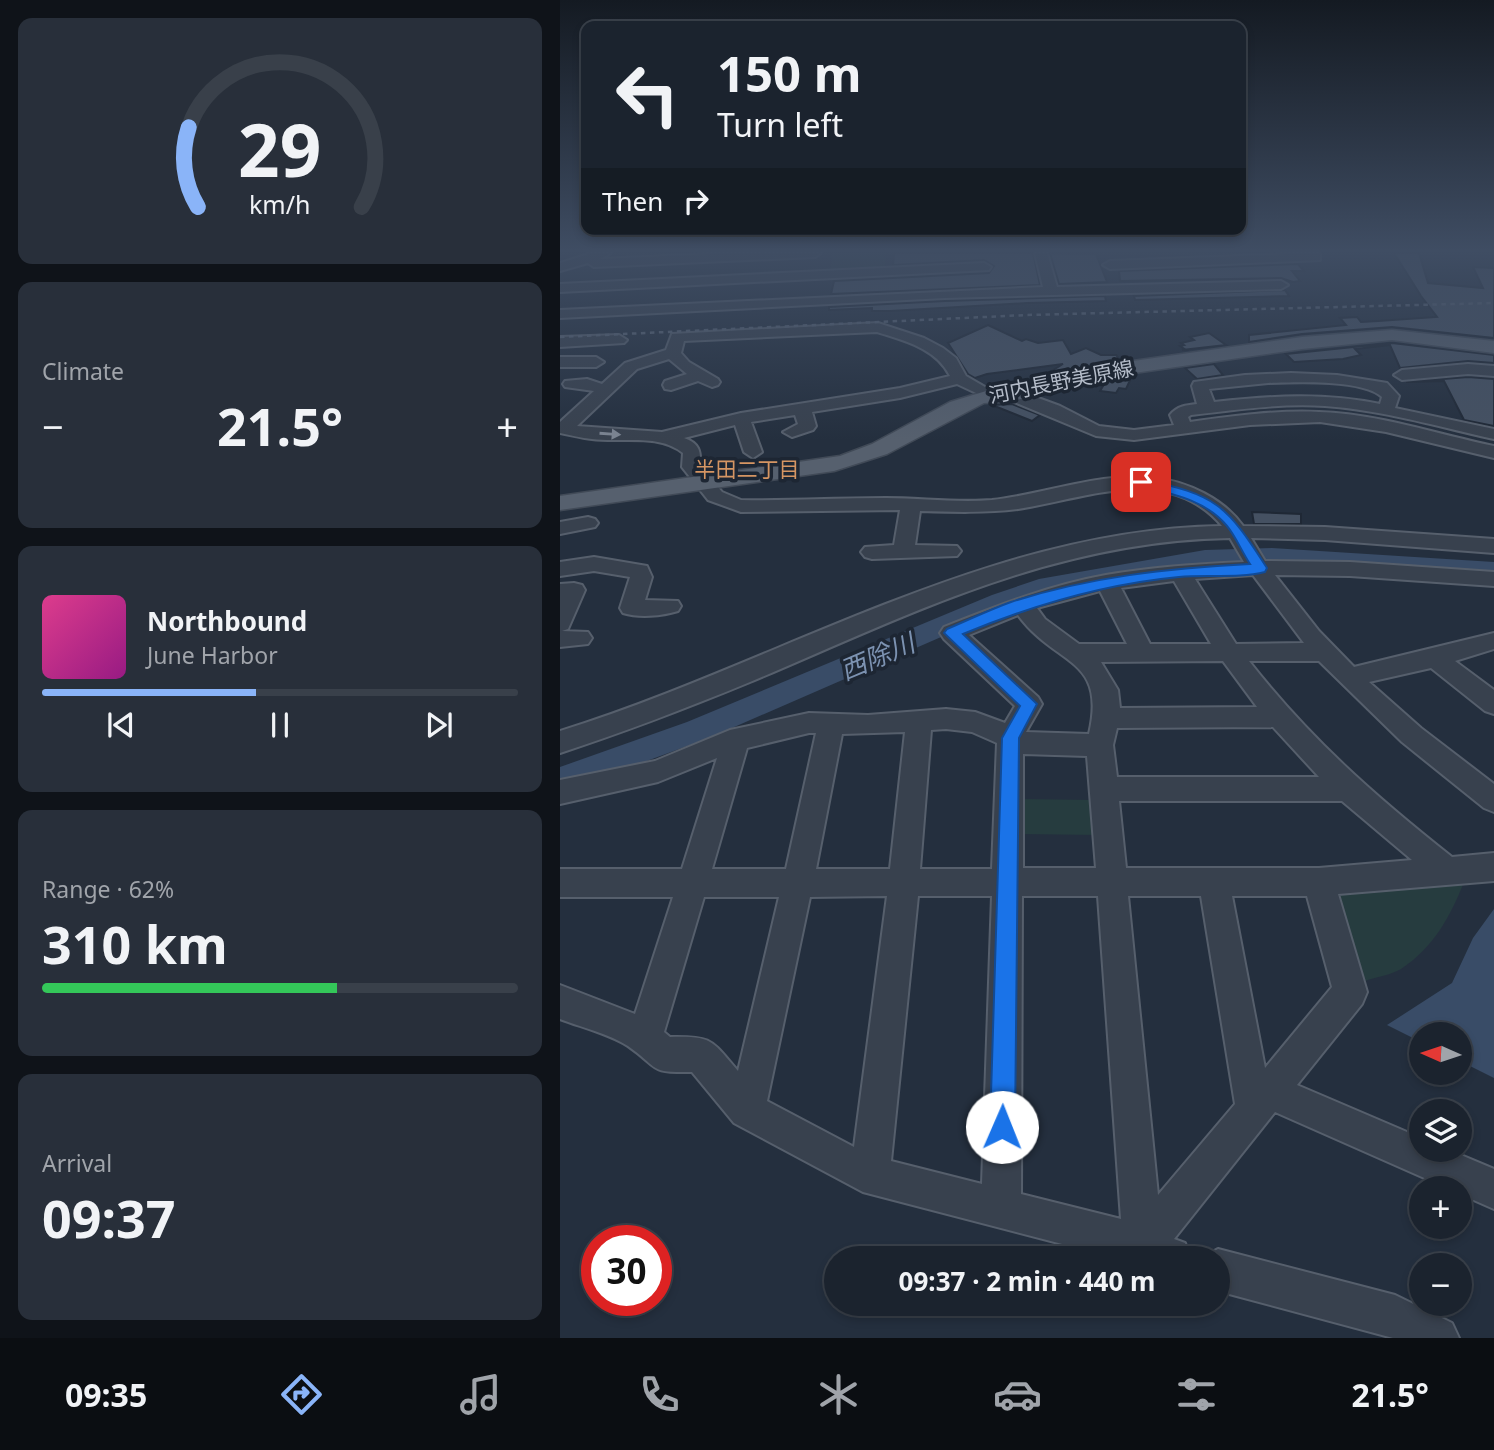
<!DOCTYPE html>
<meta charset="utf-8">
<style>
body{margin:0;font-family:"Noto Sans","Noto Sans JP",sans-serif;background:#282f3a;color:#f1f3f6;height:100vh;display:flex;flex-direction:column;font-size:26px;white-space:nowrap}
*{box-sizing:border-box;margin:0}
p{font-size:23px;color:#a0a4aa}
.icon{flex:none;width:38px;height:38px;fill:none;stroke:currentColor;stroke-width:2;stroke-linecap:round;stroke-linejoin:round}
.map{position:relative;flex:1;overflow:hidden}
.side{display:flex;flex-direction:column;gap:18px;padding:18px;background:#0f1319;width:560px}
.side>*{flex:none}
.banner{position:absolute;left:21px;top:21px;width:665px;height:214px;border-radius:14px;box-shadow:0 4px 10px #0003,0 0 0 2px #39404a;background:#1b232e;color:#f1f3f6;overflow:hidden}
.needle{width:46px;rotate:273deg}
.buttons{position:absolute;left:849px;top:1022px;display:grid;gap:14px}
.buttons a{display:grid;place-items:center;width:63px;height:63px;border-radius:50%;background:#1b232e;box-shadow:0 4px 10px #0003,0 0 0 2px #39404a;font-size:35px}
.speed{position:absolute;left:21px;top:1225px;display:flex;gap:14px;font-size:35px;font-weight:700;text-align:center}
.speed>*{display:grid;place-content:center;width:91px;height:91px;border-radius:50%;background:#1b232e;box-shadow:0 4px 10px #0003,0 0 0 2px #39404a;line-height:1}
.speed .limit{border:10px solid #d22;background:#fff;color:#111}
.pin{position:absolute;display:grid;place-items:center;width:60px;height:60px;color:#fff;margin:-30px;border-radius:14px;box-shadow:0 4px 10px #0006}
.me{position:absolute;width:77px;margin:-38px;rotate:1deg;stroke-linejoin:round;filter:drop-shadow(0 0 5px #0008)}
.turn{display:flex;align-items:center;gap:24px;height:147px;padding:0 21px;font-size:32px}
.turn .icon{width:91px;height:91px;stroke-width:2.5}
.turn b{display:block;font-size:49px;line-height:60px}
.then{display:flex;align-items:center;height:66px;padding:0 21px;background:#0003;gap:14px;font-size:26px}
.big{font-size:52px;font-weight:700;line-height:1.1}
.side .card{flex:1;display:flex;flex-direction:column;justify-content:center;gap:10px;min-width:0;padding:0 24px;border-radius:14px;background:#282f3a}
.side .dial{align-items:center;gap:0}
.dial svg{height:182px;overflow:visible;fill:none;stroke:#39404a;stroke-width:7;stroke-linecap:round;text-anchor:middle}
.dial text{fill:#f1f3f6;stroke:none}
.song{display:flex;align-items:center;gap:21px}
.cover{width:84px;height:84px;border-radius:10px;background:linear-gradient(135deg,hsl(330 70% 55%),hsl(310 70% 35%))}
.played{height:7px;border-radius:4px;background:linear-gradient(90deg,#8ab4f8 45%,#39404a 45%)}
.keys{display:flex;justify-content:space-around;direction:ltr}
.heat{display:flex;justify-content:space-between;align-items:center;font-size:38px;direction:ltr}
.charge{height:10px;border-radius:5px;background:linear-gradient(90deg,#34c759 62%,#39404a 0)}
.trip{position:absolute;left:264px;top:1246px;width:406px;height:70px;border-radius:35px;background:#1b232e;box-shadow:0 4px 10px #0003,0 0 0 2px #39404a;font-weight:700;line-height:70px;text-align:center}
.menu{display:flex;height:112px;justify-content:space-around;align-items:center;background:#0b0e12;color:#a0a4aa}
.menu .icon{width:49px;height:49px}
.menu .selected{color:#8ab4f8}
.menu b{font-size:32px;color:#f1f3f6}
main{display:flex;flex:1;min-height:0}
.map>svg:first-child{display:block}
</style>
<main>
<section class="side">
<div class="card dial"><svg viewBox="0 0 100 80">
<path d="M14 69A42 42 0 1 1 86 69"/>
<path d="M14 69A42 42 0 0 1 10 34" stroke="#8ab4f8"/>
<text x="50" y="56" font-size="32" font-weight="700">29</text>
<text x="50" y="72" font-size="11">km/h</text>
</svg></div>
<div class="card"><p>Climate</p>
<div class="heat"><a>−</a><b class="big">21.5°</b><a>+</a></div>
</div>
<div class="card">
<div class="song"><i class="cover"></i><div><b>Northbound</b><p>June Harbor</p></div></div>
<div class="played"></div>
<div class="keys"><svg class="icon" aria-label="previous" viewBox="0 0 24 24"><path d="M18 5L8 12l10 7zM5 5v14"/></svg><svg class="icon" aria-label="pause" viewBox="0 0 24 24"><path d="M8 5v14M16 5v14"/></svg><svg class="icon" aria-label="next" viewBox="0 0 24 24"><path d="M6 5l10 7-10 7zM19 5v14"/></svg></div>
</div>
<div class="card"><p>Range · 62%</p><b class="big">310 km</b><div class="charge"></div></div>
<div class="card"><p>Arrival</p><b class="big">09:37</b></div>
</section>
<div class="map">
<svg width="934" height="1338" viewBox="0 0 934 1338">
<rect width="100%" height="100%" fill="#242f3e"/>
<!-- green -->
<g fill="#263c3f">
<path d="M273,253h53l-1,16 -55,3z"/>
<path d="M458,799l77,1 3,35 -81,-1z"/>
<path d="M904,882c-14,35 -30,65 -63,87 -10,6 -25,8 -36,12l-14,-8 -14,-85z"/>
</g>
<!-- water -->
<path fill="#394c67" d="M934,909v169l-34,-17v-27h-39v8l-34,-17 65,-42 21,-45z"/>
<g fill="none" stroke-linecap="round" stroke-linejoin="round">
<!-- river -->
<path fill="#394c67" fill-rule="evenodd" d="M712,548l222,14v16c-74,-5 -149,-14 -223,-14 -80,-1 -185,17 -261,43l-301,131 -149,55v-26l127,-45 305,-127 47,-16 166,-29z"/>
</g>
<!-- building -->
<g fill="#455162" stroke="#1f2835" stroke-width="2">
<path d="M334,253h139l7,32 -209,9 3,-13 155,-8 5,-7 -10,-6 -91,5z"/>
<path d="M490,253l46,1 11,28 -48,2z"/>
<path d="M834,253h25l9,30 55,5 -10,-21 21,1v70l-102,-11 -90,7 -53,8v-7l97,-10 -6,-7 17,-1 4,5 17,-1 59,-4 -16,-21z"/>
<path d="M738,264l6,7h-12l8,10 -7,1 -12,-4 -161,3 -1,-10z"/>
<path d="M725,290l4,6 -154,4 -1,-4z"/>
<path d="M545,296l1,5 -79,2 -137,8h-18v-3l-43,2v-3l116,-6z"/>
<path d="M428,325l34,16 4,-2 12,4 25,-3 8,14 15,-6 15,7h15l4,5 -85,21 28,-17 -76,10 -12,4 -7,-4 -20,-31z"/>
<path d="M649,333l17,12 -44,5h4l-6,-4 4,-1 -3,-2 13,-3 -4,-3z"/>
<path d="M832,343l102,12v8l-26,-2 -68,7 -10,-23 -35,4 6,6 -18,4 -49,3 -8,-8z"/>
<path d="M654,364l9,11 -26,4 -12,-11z"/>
<path d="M572,376l-6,13 -7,-1 -3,5 -16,-2 3,-5 -15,-2z"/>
<path d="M908,377l26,2v47l-30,-6 -20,-39 -38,1z"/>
<path d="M452,404l28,11 -8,6 -40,-16z"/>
<path d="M692,512l49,2v10h-47z"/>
</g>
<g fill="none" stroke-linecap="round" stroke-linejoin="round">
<!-- minor casing -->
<g stroke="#565f6c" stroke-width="4">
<g id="minor">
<path d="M32,253h19l-11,6 132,-6h89l-6,4 -221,10 -6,-4 -28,8v-8z"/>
<path d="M475,253h12l10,34 224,-6 7,4 -7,4 -336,9 -385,20v-8l483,-23z"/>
<path d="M755,253l5,1v6l-210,9 -7,-4 7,-4z"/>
<path d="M424,263l7,4 -2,3 -429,22v-8z"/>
<path d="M318,323l46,15 19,10 13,10 10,18 31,18 -8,5 -32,-15 -57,14 -88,14 4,14 -3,4 -21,7 -9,-5 15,-8 -3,-9 -44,7 11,30 -9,6 -9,-6 -9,-27 -51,13c15,5 17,13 16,28l22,26 19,8c49,1 97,-2 145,-2 35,0 71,5 106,2 55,-6 109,-29 164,-22 32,4 68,21 87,48l82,1 169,12v14l-169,-13 -74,-2 14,23 85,1 144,10v14l-144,-10 -75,-1 44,56 35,36 140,-34v16l-39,12 39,29v24l-9,-3 -54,-43 -62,14 52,46 73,56v28l-10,-4 -82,-66 -83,-81h-70c61,78 126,135 203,196l42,-4v28l-156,13 29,98 -5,12 -65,81 124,53v12h28l45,19v40l-34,-15v-6h-13l-172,-76 -101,127 11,4 5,15h-74l-253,-66 -129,-69 -42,-51c-45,1 -32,-4 -64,-26 -19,-12 -47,-19 -68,-27v-34l75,29 38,-117h-113v-28h122l35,-111 -59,24 -98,22v-24l95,-19 75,-31 79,-17 59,2 78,-6 29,3 30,11 10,-17 -71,-67 -4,-6 4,-6c53,-21 106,-42 162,-52 46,-8 92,-11 138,-13l-14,-24c-178,3 -321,77 -480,144 -63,26 -126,50 -190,71v-22c219,-68 428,-202 662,-205 -54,-64 -137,-27 -204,-17 -33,4 -65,3 -98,2l-5,34 42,1 4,5 -4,5 -85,3 -7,-2 -4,-5 4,-5 29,-2 6,-35 -159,2 -33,-12 -26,-33 1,-14c-24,-20 -62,-10 -91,-14 -11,-1 -21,-4 -32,-6v-11l34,-31 -29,-4 -2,-3 2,-3 22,-2 15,5 23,-21 41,-13 6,-16zM317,332c28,9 59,16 73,44l-50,12 -159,25 -79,19 -85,-6 60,-57 32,-10 18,15 -22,7 -2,4 2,4 6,1 27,-9 14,6 6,-2 2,-3 -2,-3 -29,-17 -8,-9 3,-12zM693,575l51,68 -68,1 -41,-65zM614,581l37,63h-61l-29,-56zM540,591l27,53h-48l-34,-25 -8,-11zM458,615c38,52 89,41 71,119l-63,-2 16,-28 -4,-7 -69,-62zM663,661l34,46 -137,1 -2,-18 -17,-28zM713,727l46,50h-202l-4,-32 4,-17zM386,729l26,3 25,11 -5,126h-72l11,-139zM345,732l-15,137h-74l26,-135zM249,733h7l-30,136h-74l35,-121zM463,754l64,2 9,112h-73zM559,801h223l70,59 -93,8h-193zM327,896l-33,251 -87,-46 43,-204zM358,896h74l-10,288 -91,-23zM462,896h76l23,323 -100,-25zM568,896h73l34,208 -77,91zM672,896h75l25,91 -67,81zM144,897h75l-41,174c-27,-31 -25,-35 -68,-34l-6,-5z"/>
<path d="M59,335l8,5 -3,3 -64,4v-10z"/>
<path d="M0,357h36l8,5 -8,5h-36z"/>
<path d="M908,364l26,2v10l-26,-2 -66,6 -8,-5 8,-5z"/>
<path d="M731,373l46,2 44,7 6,1 12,13 -4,12 99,21v10c-55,-12 -112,-29 -169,-33 -45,-3 -89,4 -134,9l-3,2 2,5c43,-6 86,-12 129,-10 60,2 117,22 175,34v12l-108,-26 -66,-10 -70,3 -116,15 -38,-4 -89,-37 -2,-4 8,-5 6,1 41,15 39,20 35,4 40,-5 -4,-10c7,-9 17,-10 27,-11l-5,-18 2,-4 51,-7zM708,383c27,-1 95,-4 114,14l-2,7c-57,-12 -110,-8 -166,-2l-5,-13z"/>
<path d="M28,517l7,2 3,4 -3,4 -35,7v-12z"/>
<path d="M34,557l53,9 5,11 -7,23 33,1 3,5 -3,5c-16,5 -39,7 -55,2l-3,-5 10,-31 -36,-6 -34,5v-14z"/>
<path d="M14,583l8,2 3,5 -17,39 -6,2 26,1 4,6 -4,6 -28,3v-63z"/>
<path d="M658,1249l177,46 57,28 7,15h-66l-175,-47v-33h-16z"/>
</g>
</g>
<!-- major casing -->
<g stroke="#414a57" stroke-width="3">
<path id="major" d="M832,330l102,11v12l-102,-13 -90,9 -196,28 -93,24 -29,2 -97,51 -53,17 -274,39v-14l280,-40 32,-12 78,-42 46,-14 17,1 92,-24 197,-28z"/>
</g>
<!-- minor -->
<use href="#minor" fill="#38414e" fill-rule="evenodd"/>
<!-- major -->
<use href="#major" fill="#56606e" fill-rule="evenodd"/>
<!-- rail -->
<path stroke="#5a6575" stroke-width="2.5" stroke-dasharray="4.5 4.5" stroke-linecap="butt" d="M0,337l467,-22 467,-12"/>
</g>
<!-- one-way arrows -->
<defs><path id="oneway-solid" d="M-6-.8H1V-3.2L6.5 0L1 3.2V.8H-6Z" transform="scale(1.75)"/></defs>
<use fill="#7c8592" href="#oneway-solid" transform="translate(50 434) rotate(4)"/>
<!-- sky -->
<linearGradient id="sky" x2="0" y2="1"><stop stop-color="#141a22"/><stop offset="0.57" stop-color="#3f4d63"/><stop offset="1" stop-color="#3f4d63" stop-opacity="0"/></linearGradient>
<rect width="934" height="440" fill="url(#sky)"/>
<!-- route -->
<path fill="#1a73e8" stroke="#114b97" stroke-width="2" d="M581,479c76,16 85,25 126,89l-2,4c-27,7 -58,2 -86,5 -75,7 -146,28 -216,57l74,70 -18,34 -4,389 -4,9 -9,3 -8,-3 -4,-9 12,-389 18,-32 -76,-73 3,-4c21,-9 42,-19 64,-27 78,-25 158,-34 239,-38 -8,-12 -14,-27 -23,-38 -22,-27 -59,-33 -90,-41v-5z"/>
<g text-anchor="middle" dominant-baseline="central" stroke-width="7" stroke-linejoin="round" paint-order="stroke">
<!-- far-street labels -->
<g font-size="21" fill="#b4bcc9" stroke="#1d2633">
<text transform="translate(501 381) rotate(-11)">河内長野美原線</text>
</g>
<!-- far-neighbourhood labels -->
<g font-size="21" fill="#d59563" stroke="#1d2633">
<text x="187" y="469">半田二丁目</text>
</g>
<!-- water labels -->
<g font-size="26" font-style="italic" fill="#7c92b1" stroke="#1d2633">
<text transform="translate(317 656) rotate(-23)">西除川</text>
</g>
</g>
</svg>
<div class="buttons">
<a><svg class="needle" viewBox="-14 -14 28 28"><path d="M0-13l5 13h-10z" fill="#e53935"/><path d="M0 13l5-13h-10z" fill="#a0a4aa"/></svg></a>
<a><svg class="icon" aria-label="layers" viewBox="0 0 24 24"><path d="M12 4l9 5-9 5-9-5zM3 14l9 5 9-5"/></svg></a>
<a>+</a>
<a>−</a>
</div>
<div class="speed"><div class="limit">30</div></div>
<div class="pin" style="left:581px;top:482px;background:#d93025"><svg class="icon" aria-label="arrive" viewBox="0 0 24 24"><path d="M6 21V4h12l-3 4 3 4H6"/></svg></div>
<svg class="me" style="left:442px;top:1127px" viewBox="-20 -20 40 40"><circle r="19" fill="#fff"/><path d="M0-13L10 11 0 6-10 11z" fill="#1a73e8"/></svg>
<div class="trip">09:37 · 2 min · 440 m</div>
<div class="banner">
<div class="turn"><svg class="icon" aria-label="left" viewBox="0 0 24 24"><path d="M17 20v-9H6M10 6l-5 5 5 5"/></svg><div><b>150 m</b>Turn left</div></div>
<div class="then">Then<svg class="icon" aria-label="right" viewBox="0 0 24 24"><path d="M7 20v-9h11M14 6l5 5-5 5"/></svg></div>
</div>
</div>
</main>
<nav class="menu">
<b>09:35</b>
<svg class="icon selected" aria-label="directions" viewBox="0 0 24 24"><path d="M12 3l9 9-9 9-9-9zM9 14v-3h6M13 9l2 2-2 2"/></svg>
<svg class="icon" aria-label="music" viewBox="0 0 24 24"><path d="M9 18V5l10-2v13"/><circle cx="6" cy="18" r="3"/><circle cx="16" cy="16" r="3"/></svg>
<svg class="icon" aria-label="phone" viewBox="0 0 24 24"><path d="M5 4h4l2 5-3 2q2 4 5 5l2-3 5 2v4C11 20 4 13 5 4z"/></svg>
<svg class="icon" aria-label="climate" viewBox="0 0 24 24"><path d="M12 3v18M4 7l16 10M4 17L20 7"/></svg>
<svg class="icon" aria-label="car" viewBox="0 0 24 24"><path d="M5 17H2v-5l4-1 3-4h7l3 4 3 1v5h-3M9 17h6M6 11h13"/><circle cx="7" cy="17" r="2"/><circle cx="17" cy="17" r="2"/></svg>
<svg class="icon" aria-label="filters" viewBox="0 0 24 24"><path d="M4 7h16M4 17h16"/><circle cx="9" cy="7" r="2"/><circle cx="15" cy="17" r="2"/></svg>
<b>21.5°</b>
</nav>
